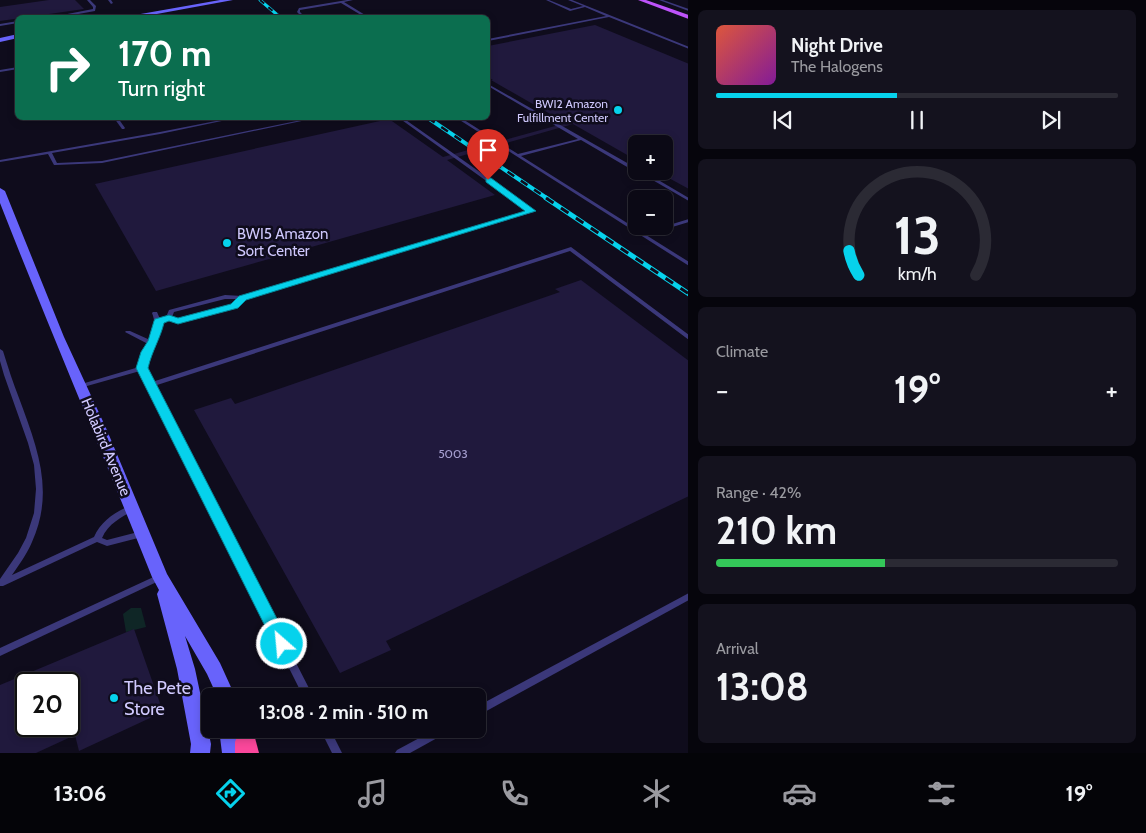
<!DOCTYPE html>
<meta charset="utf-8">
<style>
body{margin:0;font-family:Cabin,sans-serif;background:#14121e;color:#f1f3f6;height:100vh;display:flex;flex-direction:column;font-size:19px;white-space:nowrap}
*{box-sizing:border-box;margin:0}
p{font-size:16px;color:#9a9aa0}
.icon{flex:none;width:28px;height:28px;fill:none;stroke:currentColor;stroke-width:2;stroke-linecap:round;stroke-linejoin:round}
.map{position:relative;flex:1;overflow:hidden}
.side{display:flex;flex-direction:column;gap:10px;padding:10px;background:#06050c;width:458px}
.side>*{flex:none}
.hud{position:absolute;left:15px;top:15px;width:475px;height:105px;border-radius:8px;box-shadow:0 2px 8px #0003,0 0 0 1px #2b2a34;background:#0b6e4f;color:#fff;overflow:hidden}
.controls{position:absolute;left:628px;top:135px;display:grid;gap:10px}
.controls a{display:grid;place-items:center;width:45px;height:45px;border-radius:8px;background:#0b0915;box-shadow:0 2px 8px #0003,0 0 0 1px #2b2a34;font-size:25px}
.speed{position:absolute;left:15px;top:672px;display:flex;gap:10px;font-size:25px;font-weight:700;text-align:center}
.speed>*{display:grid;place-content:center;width:65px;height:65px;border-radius:50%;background:#0b0915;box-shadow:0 2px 8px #0003,0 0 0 1px #2b2a34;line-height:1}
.speed .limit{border:2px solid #111;border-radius:8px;background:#fff;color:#111}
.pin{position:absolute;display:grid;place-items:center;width:42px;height:42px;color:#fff;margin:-51px -21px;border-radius:50% 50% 50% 0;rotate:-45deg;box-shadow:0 0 5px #0007}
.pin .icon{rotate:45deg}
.me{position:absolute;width:55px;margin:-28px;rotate:333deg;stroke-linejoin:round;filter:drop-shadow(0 0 4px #0008)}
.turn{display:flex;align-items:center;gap:18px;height:105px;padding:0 20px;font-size:22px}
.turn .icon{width:65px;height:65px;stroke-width:2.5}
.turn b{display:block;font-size:35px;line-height:42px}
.big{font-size:38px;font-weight:700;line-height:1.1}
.side .widget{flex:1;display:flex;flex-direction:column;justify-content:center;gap:8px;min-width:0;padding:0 18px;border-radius:8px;background:#14121e}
.side .dial{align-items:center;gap:0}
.dial svg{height:130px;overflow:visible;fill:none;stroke:#2b2a34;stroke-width:7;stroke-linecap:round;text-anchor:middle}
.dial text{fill:#f1f3f6;stroke:none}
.song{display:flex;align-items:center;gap:15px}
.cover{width:60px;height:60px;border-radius:8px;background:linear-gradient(135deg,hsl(10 70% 55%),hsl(290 70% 35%))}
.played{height:5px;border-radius:2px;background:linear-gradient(90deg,#06d2ec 45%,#2b2a34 45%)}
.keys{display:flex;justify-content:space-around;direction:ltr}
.heat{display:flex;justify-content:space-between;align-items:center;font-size:28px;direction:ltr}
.charge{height:8px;border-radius:4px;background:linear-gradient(90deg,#34c759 42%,#2b2a34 0)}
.trip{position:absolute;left:201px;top:688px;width:285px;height:50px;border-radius:8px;background:#0b0915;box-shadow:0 2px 8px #0003,0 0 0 1px #2b2a34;font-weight:700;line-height:50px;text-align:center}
.tab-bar{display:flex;height:80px;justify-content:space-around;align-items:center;background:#040408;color:#9a9aa0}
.tab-bar .icon{width:35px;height:35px}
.tab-bar .on{color:#06d2ec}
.tab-bar b{font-size:22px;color:#f1f3f6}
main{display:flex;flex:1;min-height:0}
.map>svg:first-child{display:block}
</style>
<main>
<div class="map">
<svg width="689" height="753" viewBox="0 0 689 753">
<rect width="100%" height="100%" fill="#0f0c1c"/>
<!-- green -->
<path fill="#0f2626" d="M131,608h10l5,19 -20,5 -3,-18z"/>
<!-- building -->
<g fill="#20193d" fill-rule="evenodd">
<path d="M49,0h26l9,9 -84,12v-14z"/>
<path d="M595,25l94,39v125l-33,-18h8v-27h-28v16l-63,-36 -126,36 48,35 -339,96 -61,-107 294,-65 54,38 123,-34 -75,-43h2l-5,-3v-31z"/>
<path d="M581,280l108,81v135l-303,145 5,9 -51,23 -146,-263 37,-12 4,6 325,-112 -5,-3z"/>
<path d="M134,629l29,83 -84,39 -4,-16 -39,18h-36v-68zM26,684h43v42h-43z"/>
</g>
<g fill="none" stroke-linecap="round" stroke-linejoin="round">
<!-- lane -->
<g fill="#3b387a" fill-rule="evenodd">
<path d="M87,0h3l6,6 -1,5 -39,7h-9l46,-9v-2z"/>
<path d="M108,0h3l2,3 -2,1z"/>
<path d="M347,0h6l-9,2 26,16h-4l-25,-15 -41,7v2l6,6h-3l-6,-6 2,-4z"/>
<path d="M546,0h3l22,9 12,-3 -15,-6h4l117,47v2l-80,-32 -121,24v-2l118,-23 -21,-9 -15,4z"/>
<path d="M659,0h4l26,9v2z"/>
<path d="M18,21v2l-18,3v-2z"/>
<path d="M18,67v2l-18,3v-2z"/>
<path d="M488,84l148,84v3h-2l-53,-31 -60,16 122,77 46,-14v3l-43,13 43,27v4l-231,-147 -1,-1h4l57,36 60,-15 -90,-53z"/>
<path d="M114,118h4l7,10 -1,1h-2z"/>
<path d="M231,118h5l-76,16 -108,19 5,10 45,-2 209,-43h5l-214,45 -46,2h-2l-6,-11 -48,8v-2l160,-28z"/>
<path d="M399,118h4l131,92v2l-290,87 -8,8 -58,16 -9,-3 -9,2 -1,11 -5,10 1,1c-6,6 -8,15 -10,24l7,14 419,-135 118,88v5l-119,-89 -416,135 159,310h-10l-163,-325 -60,17 -3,-2 1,-1 61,-18 3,-12 6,-11 -23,-12 1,-1h4l20,9c4,-9 6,-17 2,-27l1,-1h4l3,7 6,-2 3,-7 56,-15 17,1 286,-85zM225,299h12l-5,6 -29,8 -25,6 -6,-2 2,-5z"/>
<path d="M637,171h6l46,27v3z"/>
<path d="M0,349l3,2c5,16 10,32 16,47 18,49 36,93 13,144 -5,12 -13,23 -20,33l82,-38c7,-16 22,-26 38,-32l3,1 1,2 -1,2c-14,7 -27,14 -33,28l5,2 35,-9 3,1 1,2 -1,2 -3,1 -35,9 -10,-4 -94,44h-3v-7l18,-26 8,-15 8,-25 2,-24 -2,-24 -6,-22 -24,-68 -4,-14z"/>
<path d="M160,574l3,1 1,2 -1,2 -163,77v-8z"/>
<path d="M689,593v7l-208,114 -3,1v-9z"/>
<path d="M320,729h10l12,24h-10z"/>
<path d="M436,729h14l-2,3 -38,21h-15l2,-3z"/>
</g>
<!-- secondary -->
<g fill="#6863fb" fill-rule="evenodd">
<path d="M220,0h13l-98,18h-17z"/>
<path d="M18,34v4l-18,4v-4z"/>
<path d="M0,188l5,3 59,146 42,91 61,146 53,89 15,33h-18l-10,-22 -22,-38 10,33 16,75 -1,9h-20l1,-9 -14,-75 -20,-75 2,-4 -7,-13c-50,-125 -103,-249 -152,-374z"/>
<path d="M219,729h18l5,24h-20z"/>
</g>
<!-- primary -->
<path fill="#be53fa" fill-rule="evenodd" d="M638,0h8l43,15v4z"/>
<!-- highway -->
<path fill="#fa479b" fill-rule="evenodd" d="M246,731l8,3 5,19h-24v-11l3,-8z"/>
<!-- rail-far2 casing -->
<g stroke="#06d2ec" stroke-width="3">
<path id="rail-far2" d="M260,0l21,18"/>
</g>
<!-- rail-far1 casing -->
<g stroke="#06d2ec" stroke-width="4">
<path id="rail-far1" d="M428,118l120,81"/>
</g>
<!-- rail casing -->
<g stroke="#06d2ec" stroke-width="5">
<path id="rail" d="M546,198l143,96"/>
</g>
<!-- rail-far2 -->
<use href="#rail-far2" stroke="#0f0c1c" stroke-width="2" stroke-dasharray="5.5" stroke-linecap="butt"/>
<!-- rail-far1 -->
<use href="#rail-far1" stroke="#0f0c1c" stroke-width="2.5" stroke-dasharray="8" stroke-linecap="butt"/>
<!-- rail -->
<use href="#rail" stroke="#0f0c1c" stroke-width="3" stroke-dasharray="9" stroke-linecap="butt"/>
</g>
<!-- route -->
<path fill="#06d2ec" stroke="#048899" d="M486,178h5l45,33 -290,89 -8,8 -60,16 -9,-3 -5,2c-4,16 -12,28 -16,45l142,276 -2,6 -6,2 -5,-2 -141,-282 5,-16 7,-11 6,-20 1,-2 14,-4 9,3 53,-14 8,-8 286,-85 -39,-29z"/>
<!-- markers -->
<g fill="#06d2ec" stroke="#0f0c1c" stroke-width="2">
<circle cx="618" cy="110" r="5"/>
<circle cx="227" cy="243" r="5"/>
<circle cx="114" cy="698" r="5"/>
</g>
<g text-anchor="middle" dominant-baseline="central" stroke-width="5" stroke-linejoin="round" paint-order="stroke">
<!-- far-poi labels -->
<g font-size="12" fill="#d0c9fe" stroke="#0f0c1c" text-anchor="end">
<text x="608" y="103">BWI2 Amazon<tspan x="608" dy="14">Fulfillment Center</tspan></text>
</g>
<!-- number labels -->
<g font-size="12" fill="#a49dce">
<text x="453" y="453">5003</text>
</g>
<!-- poi labels -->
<g font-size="15" fill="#d0c9fe" stroke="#0f0c1c" text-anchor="start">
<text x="237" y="234">BWI5 Amazon<tspan x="237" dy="17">Sort Center</tspan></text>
</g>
<!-- street labels -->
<g font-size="15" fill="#d0c9fe" stroke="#0f0c1c">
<text transform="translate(106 447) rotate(67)">Holabird Avenue</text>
</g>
<!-- near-poi labels -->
<g font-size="18" fill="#d0c9fe" stroke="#0f0c1c" text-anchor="start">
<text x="124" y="688">The Pete<tspan x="124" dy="21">Store</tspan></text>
</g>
</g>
</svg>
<div class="controls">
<a>+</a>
<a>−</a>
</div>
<div class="speed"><div class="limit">20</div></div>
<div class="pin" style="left:488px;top:180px;background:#d93025"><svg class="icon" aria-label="arrive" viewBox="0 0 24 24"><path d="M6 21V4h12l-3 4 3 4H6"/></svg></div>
<svg class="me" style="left:282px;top:644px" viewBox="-20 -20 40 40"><circle r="17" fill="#06d2ec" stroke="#fff" stroke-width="3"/><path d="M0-11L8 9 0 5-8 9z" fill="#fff"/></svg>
<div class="trip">13:08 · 2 min · 510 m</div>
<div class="hud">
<div class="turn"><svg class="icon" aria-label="right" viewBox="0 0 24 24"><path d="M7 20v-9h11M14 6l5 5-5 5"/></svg><div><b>170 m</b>Turn right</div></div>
</div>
</div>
<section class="side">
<div class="widget">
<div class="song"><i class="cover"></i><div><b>Night Drive</b><p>The Halogens</p></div></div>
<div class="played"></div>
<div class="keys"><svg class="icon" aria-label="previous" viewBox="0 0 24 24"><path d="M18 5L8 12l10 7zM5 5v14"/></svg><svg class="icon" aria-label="pause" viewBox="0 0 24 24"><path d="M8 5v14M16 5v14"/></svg><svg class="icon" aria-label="next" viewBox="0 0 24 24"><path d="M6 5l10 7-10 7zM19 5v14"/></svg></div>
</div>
<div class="widget dial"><svg viewBox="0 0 100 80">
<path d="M14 69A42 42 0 1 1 86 69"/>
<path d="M14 69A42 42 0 0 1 8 54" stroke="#06d2ec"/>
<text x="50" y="56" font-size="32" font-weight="700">13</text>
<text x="50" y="72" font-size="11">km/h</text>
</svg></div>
<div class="widget"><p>Climate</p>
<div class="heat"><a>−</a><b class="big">19°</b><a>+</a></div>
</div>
<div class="widget"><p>Range · 42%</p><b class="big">210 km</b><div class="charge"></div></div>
<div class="widget"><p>Arrival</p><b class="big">13:08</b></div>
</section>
</main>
<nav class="tab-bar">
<b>13:06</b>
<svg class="icon on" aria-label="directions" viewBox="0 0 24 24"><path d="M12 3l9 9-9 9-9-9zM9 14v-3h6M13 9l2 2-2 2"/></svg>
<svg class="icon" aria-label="music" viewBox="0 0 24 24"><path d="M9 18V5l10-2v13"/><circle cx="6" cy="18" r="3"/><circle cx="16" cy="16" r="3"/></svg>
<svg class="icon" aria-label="phone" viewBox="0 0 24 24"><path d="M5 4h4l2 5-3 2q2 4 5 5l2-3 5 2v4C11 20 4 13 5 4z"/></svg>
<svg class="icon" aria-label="climate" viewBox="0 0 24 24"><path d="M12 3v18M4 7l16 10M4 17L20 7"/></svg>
<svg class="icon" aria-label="car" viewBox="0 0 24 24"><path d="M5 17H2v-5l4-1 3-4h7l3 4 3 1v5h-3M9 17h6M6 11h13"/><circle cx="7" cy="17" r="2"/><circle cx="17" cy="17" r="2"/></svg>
<svg class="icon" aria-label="filters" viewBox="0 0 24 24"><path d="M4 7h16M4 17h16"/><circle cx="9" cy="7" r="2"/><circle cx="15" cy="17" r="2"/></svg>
<b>19°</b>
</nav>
